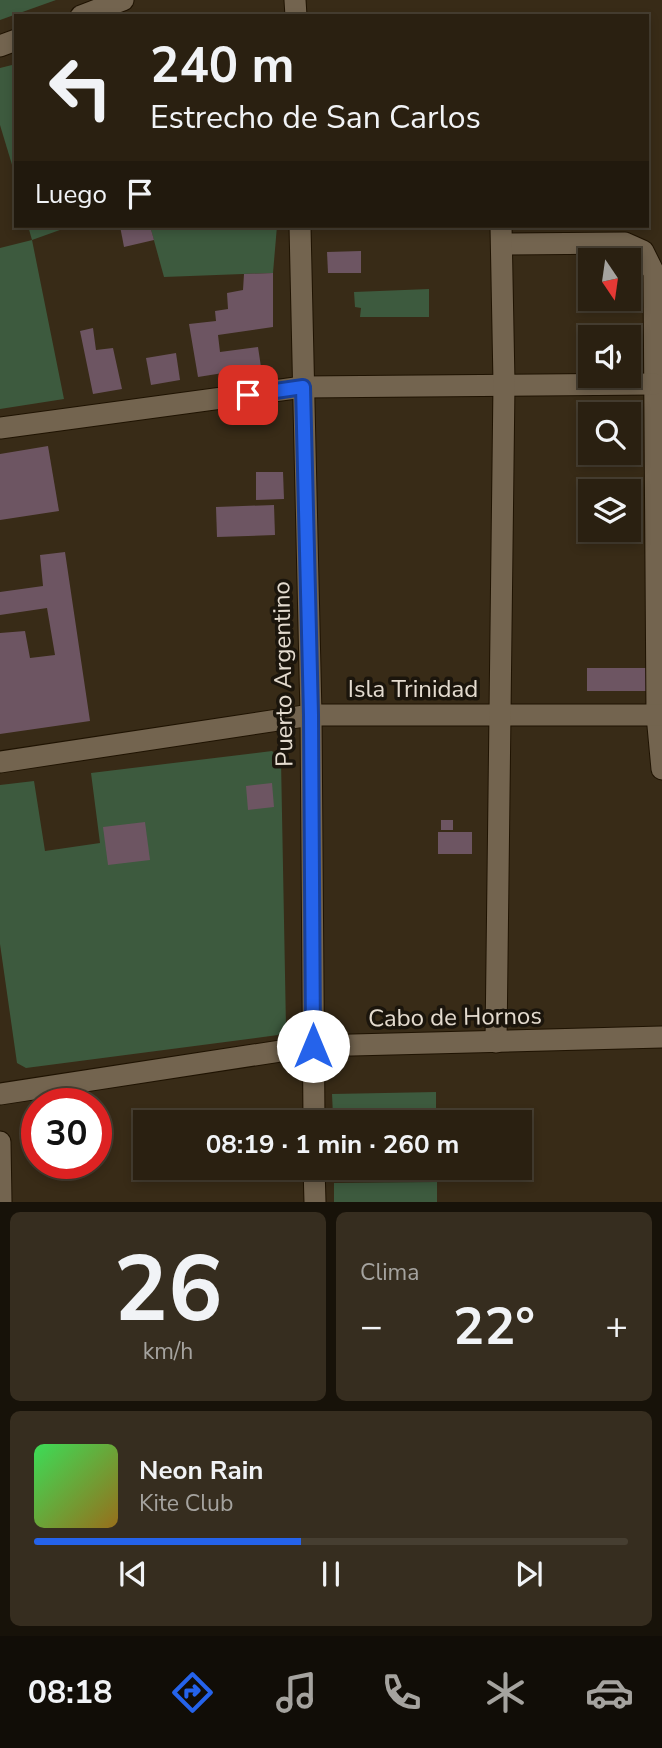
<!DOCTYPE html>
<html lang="es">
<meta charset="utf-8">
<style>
body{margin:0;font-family:"Nunito Sans",sans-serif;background:#362d1f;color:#f1f3f6;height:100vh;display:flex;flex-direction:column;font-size:26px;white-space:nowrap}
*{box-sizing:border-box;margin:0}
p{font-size:23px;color:#a5a39f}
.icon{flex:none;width:38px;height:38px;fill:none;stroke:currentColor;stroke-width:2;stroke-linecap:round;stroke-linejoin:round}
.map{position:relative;height:1202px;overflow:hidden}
.details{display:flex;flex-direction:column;gap:10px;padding:10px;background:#171209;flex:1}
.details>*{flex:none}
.hud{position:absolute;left:14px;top:14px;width:635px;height:214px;border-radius:0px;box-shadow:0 4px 10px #0003,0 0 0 2px #463e31;background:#2a2011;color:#f1f3f6;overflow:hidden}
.needle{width:46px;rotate:167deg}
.fabs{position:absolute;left:578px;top:248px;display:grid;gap:14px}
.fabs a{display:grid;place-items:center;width:63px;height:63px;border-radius:0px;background:#2a2011;box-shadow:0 4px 10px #0003,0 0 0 2px #463e31;font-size:35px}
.speed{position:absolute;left:21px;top:1088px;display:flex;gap:14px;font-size:35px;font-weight:700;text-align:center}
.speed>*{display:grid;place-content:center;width:91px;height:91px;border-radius:50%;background:#2a2011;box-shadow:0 4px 10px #0003,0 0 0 2px #463e31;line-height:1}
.speed .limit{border:10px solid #d22;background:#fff;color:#111}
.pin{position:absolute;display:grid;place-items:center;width:60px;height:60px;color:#fff;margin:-30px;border-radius:14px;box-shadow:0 4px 10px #0006}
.me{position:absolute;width:77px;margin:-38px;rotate:0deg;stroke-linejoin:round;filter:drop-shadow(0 0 5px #0008)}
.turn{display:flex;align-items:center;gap:24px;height:147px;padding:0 21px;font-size:32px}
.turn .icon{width:91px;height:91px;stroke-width:2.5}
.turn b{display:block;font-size:49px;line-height:60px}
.then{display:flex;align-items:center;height:66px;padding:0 21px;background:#0003;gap:14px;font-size:26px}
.big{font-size:52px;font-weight:700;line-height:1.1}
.details .card{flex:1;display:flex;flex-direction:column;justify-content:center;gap:10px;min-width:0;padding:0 24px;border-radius:10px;background:#362d1f}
.details .dial{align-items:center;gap:0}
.dial b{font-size:91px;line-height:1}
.song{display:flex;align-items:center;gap:21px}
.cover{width:84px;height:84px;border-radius:10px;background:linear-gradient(135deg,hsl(130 70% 55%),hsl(40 70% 35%))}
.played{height:7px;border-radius:4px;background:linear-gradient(90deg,#2563eb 45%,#463e31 45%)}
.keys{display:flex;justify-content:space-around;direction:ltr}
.heat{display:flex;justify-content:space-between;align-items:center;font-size:38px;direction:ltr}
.details .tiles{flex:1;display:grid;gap:10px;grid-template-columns:1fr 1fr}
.card:last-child{grid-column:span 2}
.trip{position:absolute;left:133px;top:1110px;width:399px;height:70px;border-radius:0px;background:#2a2011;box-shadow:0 4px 10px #0003,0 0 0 2px #463e31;font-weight:700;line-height:70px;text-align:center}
.menu{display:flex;height:112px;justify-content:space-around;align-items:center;background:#110d07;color:#a5a39f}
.menu .icon{width:49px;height:49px}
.menu .active{color:#2563eb}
.menu b{font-size:32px;color:#f1f3f6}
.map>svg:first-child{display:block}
</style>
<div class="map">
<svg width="662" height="1202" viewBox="0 0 662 1202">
<rect width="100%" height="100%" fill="#382b17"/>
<!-- green -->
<g fill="#3d5a3e">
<path d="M0,0h56l-56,20z"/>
<path d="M16,64v114l-16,-53v-57z"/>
<path d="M28,226h43l-39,14 32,159 -64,10v-161l32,-8z"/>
<path d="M150,226h127l-4,47 -109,4z"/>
<path d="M429,289v28h-69l1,-9 -6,-1 -1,-15z"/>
<path d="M272,751l9,9 5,267 -8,8 -252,33 -9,-5 -17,-119v-159l34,-4 11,70 55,-8 -9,-70z"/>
<path d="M436,1092v23l-103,1 -1,-22z"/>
<path d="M437,1182v20h-103v-19z"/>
</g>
<!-- building -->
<g fill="#6d5562">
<path d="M120,226h30l4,14 -30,7z"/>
<path d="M361,251v22h-33l-1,-21z"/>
<path d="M273,273v54l-55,8 2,17 38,-5 3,20 -63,10 -9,-53 27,-3 -1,-10 13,-2 -1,-16 16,-3 1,-16z"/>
<path d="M93,328l3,22 17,-2 9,41 -29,5 -13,-63z"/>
<path d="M176,353l4,27 -29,5 -5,-27z"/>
<path d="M48,446l11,65 -59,9v-66z"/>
<path d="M256,472h27l1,27 -28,1z"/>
<path d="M274,505l1,30 -58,2 -1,-30z"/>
<path d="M65,552l25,169 -90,13v-101l25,-2 5,27 25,-3 -8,-47 -47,7v-23l43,-6 -3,-31z"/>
<rect x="587" y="668" width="66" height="23"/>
<path d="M272,783l2,24 -26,3 -2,-24z"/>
<rect x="441" y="820" width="12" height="10"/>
<path d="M145,822l5,38 -42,5 -5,-38z"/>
<rect x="438" y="832" width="34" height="22"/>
</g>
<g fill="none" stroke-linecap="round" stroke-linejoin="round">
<!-- minor casing -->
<g stroke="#1f1302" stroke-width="23">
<g id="minor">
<path d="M295,0l1,16"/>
<path d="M81,16l42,-16"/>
<path d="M0,46l16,-6"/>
<path d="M300,226l11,489 3,407"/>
<path d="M502,244l123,-1 18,8 11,22 3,442 5,54"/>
<path d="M0,428l303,-41 351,-3"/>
<path d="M0,762l311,-47h351"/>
<path d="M496,1042l8,-659 -3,-157"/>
<path d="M0,1094l313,-48 349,-9"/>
<path d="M0,1142l1,60"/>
<path d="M314,1167l1,35"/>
</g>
</g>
<!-- minor -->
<use href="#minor" stroke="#73644f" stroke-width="21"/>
</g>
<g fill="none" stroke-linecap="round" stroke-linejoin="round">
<!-- route casing -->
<g stroke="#184099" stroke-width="18">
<path id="route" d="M248,395l55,-8 8,328 2,331"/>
</g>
<!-- route -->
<use href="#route" stroke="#2563eb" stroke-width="12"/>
</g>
<g text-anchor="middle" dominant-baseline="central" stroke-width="7" stroke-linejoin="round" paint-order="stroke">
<!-- street labels -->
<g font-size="24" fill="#e4dbcf" stroke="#1b150c">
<text transform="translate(283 674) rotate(-91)">Puerto Argentino</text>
<text x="413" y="689">Isla Trinidad</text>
<text transform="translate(455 1017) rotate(-1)">Cabo de Hornos</text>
</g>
</g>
</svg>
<div class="fabs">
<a><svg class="needle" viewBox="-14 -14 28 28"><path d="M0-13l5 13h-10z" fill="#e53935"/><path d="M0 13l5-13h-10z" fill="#a5a39f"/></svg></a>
<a><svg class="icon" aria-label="sound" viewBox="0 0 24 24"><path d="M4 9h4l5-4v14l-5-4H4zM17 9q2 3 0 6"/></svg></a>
<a><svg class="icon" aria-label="search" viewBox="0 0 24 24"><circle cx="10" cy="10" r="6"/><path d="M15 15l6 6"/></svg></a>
<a><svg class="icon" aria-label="layers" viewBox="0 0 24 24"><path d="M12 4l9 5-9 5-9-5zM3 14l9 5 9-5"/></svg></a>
</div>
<div class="speed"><div class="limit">30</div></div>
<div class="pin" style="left:248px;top:395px;background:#d93025"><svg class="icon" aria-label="arrive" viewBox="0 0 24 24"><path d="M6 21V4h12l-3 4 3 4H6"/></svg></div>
<svg class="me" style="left:313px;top:1046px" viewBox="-20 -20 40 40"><circle r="19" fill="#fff"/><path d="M0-13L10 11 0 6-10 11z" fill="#2563eb"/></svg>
<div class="trip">08:19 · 1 min · 260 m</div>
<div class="hud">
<div class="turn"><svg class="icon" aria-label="left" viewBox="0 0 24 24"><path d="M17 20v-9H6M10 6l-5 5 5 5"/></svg><div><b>240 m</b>Estrecho de San Carlos</div></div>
<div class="then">Luego<svg class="icon" aria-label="arrive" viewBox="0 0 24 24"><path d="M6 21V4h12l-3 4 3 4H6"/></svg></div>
</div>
</div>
<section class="details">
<div class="tiles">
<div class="card dial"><b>26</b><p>km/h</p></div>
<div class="card"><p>Clima</p>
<div class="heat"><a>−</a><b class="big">22°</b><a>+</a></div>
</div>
<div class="card">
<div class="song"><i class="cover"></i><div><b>Neon Rain</b><p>Kite Club</p></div></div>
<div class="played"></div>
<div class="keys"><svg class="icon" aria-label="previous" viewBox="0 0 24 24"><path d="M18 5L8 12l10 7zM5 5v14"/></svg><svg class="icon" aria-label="pause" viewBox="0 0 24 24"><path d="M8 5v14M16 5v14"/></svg><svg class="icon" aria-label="next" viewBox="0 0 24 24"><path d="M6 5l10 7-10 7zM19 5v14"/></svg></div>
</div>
</div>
</section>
<nav class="menu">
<b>08:18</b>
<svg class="icon active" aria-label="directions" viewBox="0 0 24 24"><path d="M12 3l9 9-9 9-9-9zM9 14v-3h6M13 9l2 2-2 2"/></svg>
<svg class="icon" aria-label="music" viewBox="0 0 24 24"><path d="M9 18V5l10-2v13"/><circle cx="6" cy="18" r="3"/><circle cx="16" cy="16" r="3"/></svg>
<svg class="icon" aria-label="phone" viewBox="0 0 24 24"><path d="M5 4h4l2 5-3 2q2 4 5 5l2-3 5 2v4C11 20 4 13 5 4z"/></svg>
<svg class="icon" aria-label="climate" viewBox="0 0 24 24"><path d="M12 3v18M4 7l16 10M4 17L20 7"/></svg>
<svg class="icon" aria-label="car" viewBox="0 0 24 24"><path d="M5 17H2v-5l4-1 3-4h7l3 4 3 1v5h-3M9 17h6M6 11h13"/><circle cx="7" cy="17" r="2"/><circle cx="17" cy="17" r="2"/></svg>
</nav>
